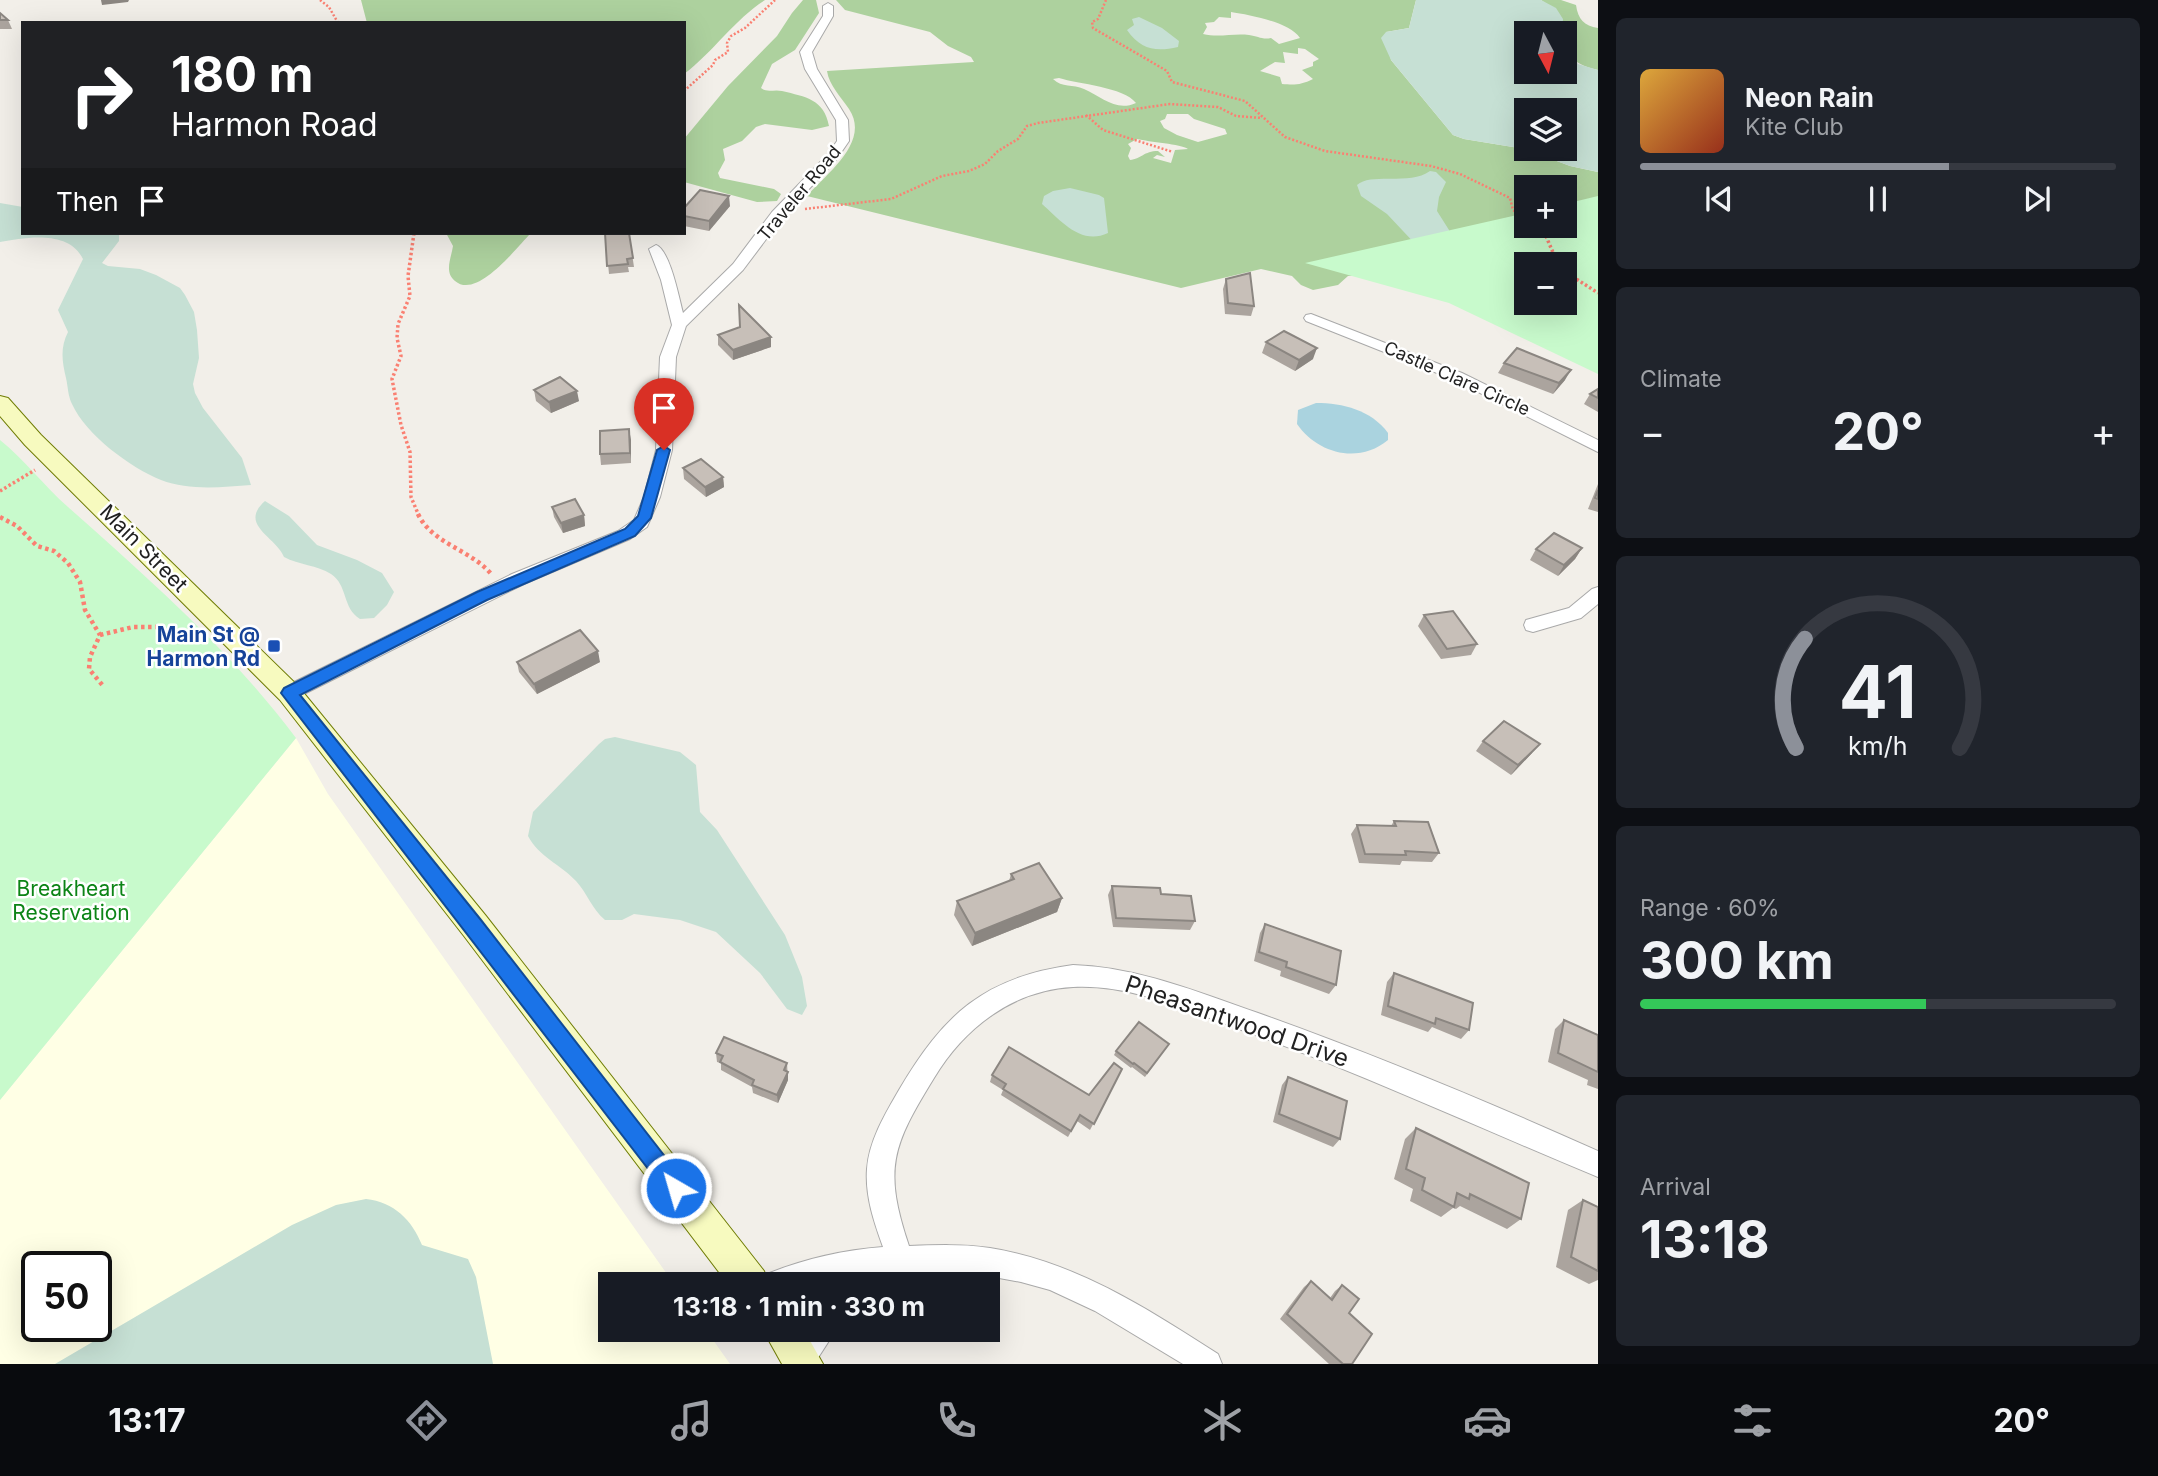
<!DOCTYPE html>
<meta charset="utf-8">
<style>
body{margin:0;font-family:Inter,sans-serif;background:#20242c;color:#f1f3f6;height:100vh;display:flex;flex-direction:column;font-size:26px;white-space:nowrap}
*{box-sizing:border-box;margin:0}
p{font-size:23px;color:#9ea1a6}
.icon{flex:none;width:38px;height:38px;fill:none;stroke:currentColor;stroke-width:2;stroke-linecap:round;stroke-linejoin:round}
.map{position:relative;flex:1;overflow:hidden}
.sheet{display:flex;flex-direction:column;gap:18px;padding:18px;background:#0d0f14;width:560px}
.sheet>*{flex:none}
.hud{position:absolute;left:21px;top:21px;width:665px;height:214px;border-radius:0px;box-shadow:0 7px 28px #0002;background:#202124;color:#fff;overflow:hidden}
.needle{width:46px;rotate:173deg}
.tools{position:absolute;left:1514px;top:21px;display:grid;gap:14px}
.tools a{display:grid;place-items:center;width:63px;height:63px;border-radius:0px;background:#171b24;box-shadow:0 7px 28px #0002;font-size:35px}
.speed{position:absolute;left:21px;top:1251px;display:flex;gap:14px;font-size:35px;font-weight:700;text-align:center}
.speed>*{display:grid;place-content:center;width:91px;height:91px;border-radius:50%;background:#171b24;box-shadow:0 7px 28px #0002;line-height:1}
.speed .limit{border:4px solid #111;border-radius:10px;background:#fff;color:#111}
.pin{position:absolute;display:grid;place-items:center;width:60px;height:60px;color:#fff;margin:-72px -30px;border-radius:50% 50% 50% 0;rotate:-45deg;box-shadow:0 0 7px #0007}
.pin .icon{rotate:45deg}
.me{position:absolute;width:77px;margin:-38px;rotate:322deg;stroke-linejoin:round;filter:drop-shadow(0 0 5px #0008)}
.turn{display:flex;align-items:center;gap:24px;height:147px;padding:0 35px;font-size:32px}
.turn .icon{width:91px;height:91px;stroke-width:2.5}
.turn b{display:block;font-size:49px;line-height:60px}
.then{display:flex;align-items:center;height:66px;padding:0 35px;background:#0003;gap:14px;font-size:26px}
.big{font-size:52px;font-weight:700;line-height:1.1}
.sheet .card{flex:1;display:flex;flex-direction:column;justify-content:center;gap:10px;min-width:0;padding:0 24px;border-radius:10px;background:#20242c}
.sheet .dial{align-items:center;gap:0}
.dial svg{height:182px;overflow:visible;fill:none;stroke:#363941;stroke-width:7;stroke-linecap:round;text-anchor:middle}
.dial text{fill:#f1f3f6;stroke:none}
.song{display:flex;align-items:center;gap:21px}
.cover{width:84px;height:84px;border-radius:10px;background:linear-gradient(135deg,hsl(40 70% 55%),hsl(10 70% 35%))}
.played{height:7px;border-radius:4px;background:linear-gradient(90deg,#8c9099 65%,#363941 65%)}
.keys{display:flex;justify-content:space-around;direction:ltr}
.heat{display:flex;justify-content:space-between;align-items:center;font-size:38px;direction:ltr}
.charge{height:10px;border-radius:5px;background:linear-gradient(90deg,#34c759 60%,#363941 0)}
.trip{position:absolute;left:598px;top:1272px;width:402px;height:70px;border-radius:0px;background:#171b24;box-shadow:0 7px 28px #0002;font-weight:700;line-height:70px;text-align:center}
.tab-bar{display:flex;height:112px;justify-content:space-around;align-items:center;background:#090b0e;color:#9ea1a6}
.tab-bar .icon{width:49px;height:49px}
.tab-bar .on{color:#8c9099}
.tab-bar b{font-size:32px;color:#f1f3f6}
main{display:flex;flex:1;min-height:0}
.map>svg:first-child{display:block}
</style>
<main>
<div class="map">
<svg width="1598" height="1364" viewBox="0 0 1598 1364">
<rect width="100%" height="100%" fill="#f2efe9"/>
<!-- education -->
<path fill="#ffffe5" fill-rule="evenodd" d="M296,738l32,56 346,490h-63v46h95l24,34h-730v-264zM37,1267h59v59h-59z"/>
<!-- forest -->
<g fill="#add19e" fill-rule="evenodd">
<path d="M361,0h404c-29,18 -52,52 -81,74v-51h-317z"/>
<path d="M803,0h13l3,13 -24,37 -23,14 -11,24c6,5 13,1 21,3 24,6 42,8 47,35l-17,4 -47,-6 -9,3 -14,14 -19,8 2,11 -7,13 2,5 54,11 7,5 -4,7 -20,1 -73,-20v-43l44,-53 49,-50 15,-23z"/>
<path d="M836,0h580l-7,28 -23,4 5,28 62,75 11,4 61,10 45,17 28,6v197l-104,-58 -130,-36 -16,1 -10,9 -25,5 -12,-5 -9,-9 -31,-7 -80,19 -374,-92c19,-22 64,-54 42,-87 -8,-12 -20,-24 -22,-38l147,-9 -3,-5 -23,-11 -18,-14 -85,-22zM1231,12c19,3 58,10 69,26l-21,6 -8,-6c-9,2 -13,-2 -22,-3 -16,-2 -30,3 -46,-1l4,-7 -2,-4 9,-1 5,-5 12,1zM1298,48l7,1 14,10 -6,3v4l-11,4 11,9c-12,6 -18,6 -31,5l-2,-7 -20,-6 15,-9 10,1 -2,-11 15,2zM1059,78c19,6 65,9 77,25 -20,9 -34,-6 -52,-14 -11,-5 -22,-1 -31,-10zM1167,114h21l6,5 31,10 2,5 -29,8 -21,-7 -13,-7 -4,-7 5,-2zM1137,139c12,3 44,5 51,10l-13,1 -4,13 -18,-5 4,-3 8,2 -7,-6c-14,0 -17,8 -28,9l-2,-4 3,-8 -3,-4zM1526,187h38v39h-38zM1526,264h38v39h-38z"/>
<path d="M1541,0h20l15,5c2,14 8,21 22,23v42c-22,-5 -33,-13 -34,-37h-2c2,-20 -6,-22 -21,-33z"/>
<path d="M446,233h85c-15,15 -54,67 -76,48 -11,-9 -4,-22 -2,-35z"/>
</g>
<!-- wetland -->
<g fill="#c6e0d4" fill-rule="evenodd">
<path d="M1416,0h125l15,8 7,11 -1,14h-36v39h38l1,-25 13,17 20,6v102l-28,-6 -45,-17 -61,-10 -11,-4 -62,-75 -10,-22 5,-6 23,-4zM1564,110v39h-38v-39z"/>
<path d="M1139,17l23,11 17,13 -1,6c-22,5 -37,3 -51,-17l7,-5 -2,-6z"/>
<path d="M1430,171l6,1 10,10 -7,15 -2,14 12,19v7l-30,11 -32,-34 -26,-18 -4,-11c15,-13 52,1 73,-14z"/>
<path d="M1070,188l29,7 5,3 4,35c-27,13 -48,-13 -66,-29l2,-8 9,-5z"/>
<path d="M0,203l23,4v26h96v8l-17,22 6,3 32,3 16,6 24,13 5,7 9,17 3,18 2,28 -6,26 2,9 8,15 39,50 9,27c-28,2 -62,6 -90,-5 -30,-12 -75,-45 -89,-76 -4,-8 -4,-17 -6,-26 -4,-17 -6,-30 2,-46l-10,-22 25,-51c-14,-29 -56,-22 -83,-17z"/>
<path d="M265,501l24,15 28,29 40,15 25,13 12,19 -7,13 -13,13 -14,1c-18,-11 -12,-34 -29,-45 -14,-9 -32,-9 -47,-17 -8,-20 -46,-32 -19,-56z"/>
<path d="M615,737l65,15 16,13 4,47 17,18 68,105 17,42 5,29 -5,9 -15,-6 -27,-36 -44,-41 -36,-12 -46,-6 -12,6h-17c-13,-11 -18,-27 -29,-39 -16,-17 -37,-24 -48,-45l5,-24 66,-68 6,-5z"/>
<path d="M366,1199c28,3 46,21 56,46l46,14 8,18 17,87h-438l237,-139 44,-20z"/>
</g>
<!-- park -->
<g fill="#c8facc" fill-rule="evenodd">
<path d="M1598,196v178l-149,-71 -144,-40 221,-50v13h38l1,-22zM1526,264h38v39h-38z"/>
<path d="M0,440c25,20 44,46 68,67 81,72 163,144 228,231l-296,362z"/>
</g>
<!-- water -->
<path fill="#aad3df" d="M1316,403c27,0 55,7 72,30v7c-30,25 -71,13 -91,-16l1,-14z"/>
<g fill="none" stroke-linecap="round" stroke-linejoin="round">
<!-- street casing -->
<g stroke="#a9a9a9" stroke-width="2">
<g id="street">
<path d="M828,3l5,3v10l-21,36 5,17 31,51 1,21 -13,19 -54,58 -39,52 -57,56 -10,31 -4,93 -12,47 -13,30 -17,12 -106,45 -228,114 -7,2 -7,-2 -3,-5 3,-5 230,-114 106,-43 16,-11 10,-23 12,-47 4,-93 12,-32 -11,-45 -12,-31 7,-4c14,5 23,53 27,68l50,-49 39,-52 56,-58 9,-13 -1,-21 -31,-51 -5,-17 23,-36v-10z"/>
<path d="M1311,314l151,59 136,67v12l-146,-73 -146,-58 -2,-3 2,-3z"/>
<path d="M1598,587v17l-17,14 -48,14 -7,-2 -2,-5 2,-5 43,-12 23,-19z"/>
<path d="M1073,965c64,2 125,27 185,48 115,41 228,88 340,138v26c-121,-50 -239,-105 -362,-149 -51,-19 -107,-44 -163,-41 -60,3 -109,41 -139,91 -42,68 -51,91 -25,168 27,-1 54,-2 81,2 84,13 158,61 228,106l4,10h-39l-88,-53 -45,-21 -29,-8 -49,-9h-67l-13,11h-33l3,-8 -44,8h-54l3,-10c37,-15 76,-24 116,-27 -9,-25 -18,-51 -16,-78 2,-28 18,-55 32,-79 44,-75 85,-113 174,-125z"/>
<path d="M805,1330h31l-22,34h-25l-2,-5z"/>
</g>
</g>
<!-- secondary casing -->
<g stroke="#707d05" stroke-width="2">
<g id="secondary">
<path d="M0,396l8,2 33,37 257,251 188,230 278,355 5,13h-41l-264,-348 -184,-236 -255,-255 -25,-29z"/>
<path d="M763,1330h41l19,34h-41z"/>
</g>
</g>
<!-- path-far2 -->
<g stroke="#fa8072" stroke-width="2.5" stroke-dasharray="2 2" stroke-linecap="butt">
<path d="M320,0l9,7 9,16"/>
<path d="M1106,0l-8,19 -6,3 1,6 74,43 5,11 73,19 40,36 40,14 106,15 29,8 50,24 3,12 13,9"/>
<path d="M684,91l29,-26 2,-5 13,-8 -1,-9 4,-7 14,-8 30,-28"/>
<path d="M1086,115l17,15 70,22"/>
<path d="M805,209l86,-10 51,-23 27,-5 16,-7 13,-13 20,-12 9,-13 11,-3 132,-19 48,3 18,9 26,2"/>
</g>
<!-- path-far1 -->
<g stroke="#fa8072" stroke-width="3.5" stroke-dasharray="2.5 2.5" stroke-linecap="butt">
<path d="M1535,226l10,8 13,30"/>
<path d="M414,233l-6,43 2,20 -12,28 -1,14 4,18 -9,23 9,46 9,27 1,45 8,19"/>
<path d="M1564,271l34,22"/>
<path d="M0,491l35,-21"/>
</g>
<!-- path -->
<g stroke="#fa8072" stroke-width="4.5" stroke-dasharray="3.5 3.5" stroke-linecap="butt">
<path d="M418,514c14,30 54,36 74,61"/>
<path d="M0,517l17,9 20,20 17,5 14,12 12,19 5,28 15,25 -10,22 -1,12 15,18"/>
<path d="M100,635l33,-8h26"/>
</g>
<!-- street -->
<use href="#street" fill="#fff" fill-rule="evenodd"/>
<!-- secondary -->
<use href="#secondary" fill="#f7fabf" fill-rule="evenodd"/>
</g>
<!-- wall -->
<g fill="#aba49e">
<path d="M0,13l8,7 4,9h-12z"/>
<path d="M730,206l-21,25 -25,-5v-18z"/>
<path d="M605,233h24l5,34h-6l1,5 -20,2z"/>
<path d="M1226,279l28,27 -3,10 -26,-2 -2,-25z"/>
<path d="M740,327l31,10v10l-38,13 -15,-15v-10z"/>
<path d="M1266,342l47,17 -18,12 -33,-18z"/>
<path d="M1504,363l61,17 -12,14 -55,-21z"/>
<path d="M1598,389v23l-14,-8 6,-10z"/>
<path d="M534,390l45,11 -28,12 -15,-12z"/>
<path d="M629,429l2,34 -30,2 -1,-11z"/>
<path d="M683,468l40,9 1,10 -18,10 -22,-18z"/>
<path d="M1598,484v28l-10,-3z"/>
<path d="M552,507l32,8 1,11 -22,7 -9,-16z"/>
<path d="M1582,548l-7,11 -17,17 -28,-16 6,-11z"/>
<path d="M1424,615l53,29 -6,11 -30,4 -23,-33z"/>
<path d="M517,662h83l-63,32 -18,-22z"/>
<path d="M1483,741l49,12 -21,22 -35,-24z"/>
<path d="M1394,821l45,32 -7,9 -30,-1 -2,4 -41,-2 -8,-29 6,-9 34,1z"/>
<path d="M1011,874l51,24 -5,14 -85,34 -18,-31 3,-14 52,-20z"/>
<path d="M1112,886l49,8 34,27 -5,9 -77,-3 -5,-32z"/>
<path d="M1265,924l71,61 -7,9 -49,-18 1,-5 -27,-10 6,-28z"/>
<path d="M1394,973l75,57 -8,9 -29,-12 -4,5 -47,-17 6,-33z"/>
<path d="M1564,1020l34,15v54l-11,-4 1,-5 -40,-18 7,-33z"/>
<path d="M1169,1044l-24,33 -13,-10 -1,1 -17,-13 2,-4z"/>
<path d="M716,1053l71,10 1,17 -10,23 -25,-10 -1,-6 -31,-17v-7l-4,-1z"/>
<path d="M1122,1069l-32,61 -13,-9 -9,16 -67,-42 2,-5 -13,-8 2,-7 97,20z"/>
<path d="M1288,1077l52,62 -7,8 -60,-25 9,-37z"/>
<path d="M1416,1128l105,91 -14,10 -47,-23 -4,3 -3,-1 -12,9 -31,-16 3,-12 -19,-10 11,-40z"/>
<path d="M1583,1200l15,7v73l-9,4 -33,-17 12,-57z"/>
<path d="M1311,1281l19,17 5,-7 7,-6 7,28 3,51h-23l-49,-45 24,-32z"/>
</g>
<!-- shaded-wall -->
<g fill="#8b8681">
<path d="M101,0h28l-1,2 -26,3z"/>
<path d="M729,196l1,10 -21,25v-10z"/>
<path d="M771,337v10l-38,13v-10z"/>
<path d="M1317,348l-4,11 -18,12 4,-11z"/>
<path d="M1571,370l-6,10 -12,14 6,-11z"/>
<path d="M577,391l2,10 -28,12 -2,-11z"/>
<path d="M629,429l2,11v23l-1,-10z"/>
<path d="M723,477l1,10 -18,10 -1,-10z"/>
<path d="M584,515l1,11 -22,7 -2,-10z"/>
<path d="M1582,548l-7,11 -17,17 6,-11z"/>
<path d="M598,651l2,11 -63,32 -3,-10z"/>
<path d="M1540,744l-8,9 -21,22 7,-10z"/>
<path d="M1062,898l-5,14 -85,34 3,-13z"/>
<path d="M788,1072v8l-10,23 -1,-8z"/>
</g>
<!-- building -->
<g fill="#c7bfb8" stroke="#8b8681" stroke-width="2">
<path d="M0,13l8,7h-8z"/>
<path d="M700,190l29,6 -20,25 -25,-5v-8z"/>
<path d="M605,233h24l4,25 -6,1 1,5 -21,2z"/>
<path d="M1250,273l4,33 -26,-3 -2,-24z"/>
<path d="M739,305l32,32 -38,13 -15,-15 22,-8z"/>
<path d="M1284,331l33,17 -18,12 -33,-18z"/>
<path d="M1517,348l54,22 -12,13 -55,-20z"/>
<path d="M560,377l17,14 -28,11 -15,-12z"/>
<path d="M1598,389v9l-8,-4z"/>
<path d="M629,429l1,24 -30,1v-23z"/>
<path d="M701,459l22,18 -18,10 -22,-19z"/>
<path d="M1598,490v9l-3,-1z"/>
<path d="M575,499l9,16 -23,8 -9,-16z"/>
<path d="M1554,533l28,15 -18,17 -28,-16z"/>
<path d="M1453,611l24,33 -30,5 -23,-34z"/>
<path d="M580,630l18,21 -64,33 -17,-22z"/>
<path d="M1504,721l36,23 -22,21 -35,-24z"/>
<path d="M1394,821l34,1 11,31 -34,-2 1,4 -41,-1 -8,-29 39,1z"/>
<path d="M1039,863l23,35 -87,35 -18,-32 57,-22 -3,-5z"/>
<path d="M1112,886l48,2 1,6 30,2 4,25 -79,-3z"/>
<path d="M1265,924l76,27 -5,34 -50,-18 1,-5 -28,-10z"/>
<path d="M1394,973l79,30 -4,27 -33,-12 -1,6 -47,-18z"/>
<path d="M1564,1020l34,15v37l-40,-19z"/>
<path d="M1139,1022l30,22 -22,29 -13,-10 -1,1 -17,-13z"/>
<path d="M724,1037l63,26 -3,7 4,2 -11,23 -25,-10 2,-5 -34,-18 3,-6 -7,-3z"/>
<path d="M1009,1047l80,48 25,-32 8,6 -28,55 -14,-9 -9,16 -68,-42 3,-5 -14,-9z"/>
<path d="M1288,1077l59,24 -7,38 -61,-25z"/>
<path d="M1416,1128l113,55 -8,36 -51,-25 -1,5 -12,-6 -3,14 -32,-17 3,-12 -19,-9z"/>
<path d="M1583,1200l15,7v64l-27,-14z"/>
<path d="M1311,1281l21,19 10,-15 17,14 -10,14 23,21 -20,30h-9l-56,-50z"/>
</g>
<!-- route -->
<path fill="#1a73e8" stroke="#114b97" stroke-width="2" d="M664,446l6,4 -19,68 -16,18 -148,64 -187,95 181,225 203,261 3,7 -3,8 -8,3 -7,-3 -388,-503 3,-5 193,-96 148,-63 13,-13 19,-66z"/>
<!-- markers -->
<rect fill="#1a4fb4" stroke="#fff" stroke-width="2.5" x="267" y="639" width="14" height="14" rx="3.5"/>
<g text-anchor="middle" dominant-baseline="central" stroke-width="5" stroke-linejoin="round" paint-order="stroke">
<!-- far-street labels -->
<g font-size="18" fill="#222" stroke="#fff">
<text transform="translate(799 193) rotate(-50)">Traveler Road</text>
<text transform="translate(1457 378) rotate(24)">Castle Clare Circle</text>
</g>
<!-- street labels -->
<g font-size="21" fill="#222" stroke="#fff">
<text transform="translate(144 548) rotate(45)">Main Street</text>
</g>
<!-- transit labels -->
<g font-size="21" font-weight="bold" fill="#164399" stroke="#fff" text-anchor="end">
<text x="260" y="634">Main St @<tspan x="260" dy="24">Harmon Rd</tspan></text>
</g>
<!-- park labels -->
<g font-size="21" fill="#0c8416" stroke="#fff">
<text x="71" y="888">Breakheart<tspan x="71" dy="24">Reservation</tspan></text>
</g>
<!-- near-street labels -->
<g font-size="24" fill="#222" stroke="#fff">
<text transform="translate(1237 1021) rotate(19)">Pheasantwood Drive</text>
</g>
</g>
</svg>
<div class="tools">
<a><svg class="needle" viewBox="-14 -14 28 28"><path d="M0-13l5 13h-10z" fill="#e53935"/><path d="M0 13l5-13h-10z" fill="#9ea1a6"/></svg></a>
<a><svg class="icon" aria-label="layers" viewBox="0 0 24 24"><path d="M12 4l9 5-9 5-9-5zM3 14l9 5 9-5"/></svg></a>
<a>+</a>
<a>−</a>
</div>
<div class="speed"><div class="limit">50</div></div>
<div class="pin" style="left:664px;top:450px;background:#d93025"><svg class="icon" aria-label="arrive" viewBox="0 0 24 24"><path d="M6 21V4h12l-3 4 3 4H6"/></svg></div>
<svg class="me" style="left:676px;top:1188px" viewBox="-20 -20 40 40"><circle r="17" fill="#1a73e8" stroke="#fff" stroke-width="3"/><path d="M0-11L8 9 0 5-8 9z" fill="#fff"/></svg>
<div class="trip">13:18 · 1 min · 330 m</div>
<div class="hud">
<div class="turn"><svg class="icon" aria-label="right" viewBox="0 0 24 24"><path d="M7 20v-9h11M14 6l5 5-5 5"/></svg><div><b>180 m</b>Harmon Road</div></div>
<div class="then">Then<svg class="icon" aria-label="arrive" viewBox="0 0 24 24"><path d="M6 21V4h12l-3 4 3 4H6"/></svg></div>
</div>
</div>
<section class="sheet">
<div class="card">
<div class="song"><i class="cover"></i><div><b>Neon Rain</b><p>Kite Club</p></div></div>
<div class="played"></div>
<div class="keys"><svg class="icon" aria-label="previous" viewBox="0 0 24 24"><path d="M18 5L8 12l10 7zM5 5v14"/></svg><svg class="icon" aria-label="pause" viewBox="0 0 24 24"><path d="M8 5v14M16 5v14"/></svg><svg class="icon" aria-label="next" viewBox="0 0 24 24"><path d="M6 5l10 7-10 7zM19 5v14"/></svg></div>
</div>
<div class="card"><p>Climate</p>
<div class="heat"><a>−</a><b class="big">20°</b><a>+</a></div>
</div>
<div class="card dial"><svg viewBox="0 0 100 80">
<path d="M14 69A42 42 0 1 1 86 69"/>
<path d="M14 69A42 42 0 0 1 18 21" stroke="#8c9099"/>
<text x="50" y="56" font-size="32" font-weight="700">41</text>
<text x="50" y="72" font-size="11">km/h</text>
</svg></div>
<div class="card"><p>Range · 60%</p><b class="big">300 km</b><div class="charge"></div></div>
<div class="card"><p>Arrival</p><b class="big">13:18</b></div>
</section>
</main>
<nav class="tab-bar">
<b>13:17</b>
<svg class="icon on" aria-label="directions" viewBox="0 0 24 24"><path d="M12 3l9 9-9 9-9-9zM9 14v-3h6M13 9l2 2-2 2"/></svg>
<svg class="icon" aria-label="music" viewBox="0 0 24 24"><path d="M9 18V5l10-2v13"/><circle cx="6" cy="18" r="3"/><circle cx="16" cy="16" r="3"/></svg>
<svg class="icon" aria-label="phone" viewBox="0 0 24 24"><path d="M5 4h4l2 5-3 2q2 4 5 5l2-3 5 2v4C11 20 4 13 5 4z"/></svg>
<svg class="icon" aria-label="climate" viewBox="0 0 24 24"><path d="M12 3v18M4 7l16 10M4 17L20 7"/></svg>
<svg class="icon" aria-label="car" viewBox="0 0 24 24"><path d="M5 17H2v-5l4-1 3-4h7l3 4 3 1v5h-3M9 17h6M6 11h13"/><circle cx="7" cy="17" r="2"/><circle cx="17" cy="17" r="2"/></svg>
<svg class="icon" aria-label="filters" viewBox="0 0 24 24"><path d="M4 7h16M4 17h16"/><circle cx="9" cy="7" r="2"/><circle cx="15" cy="17" r="2"/></svg>
<b>20°</b>
</nav>
